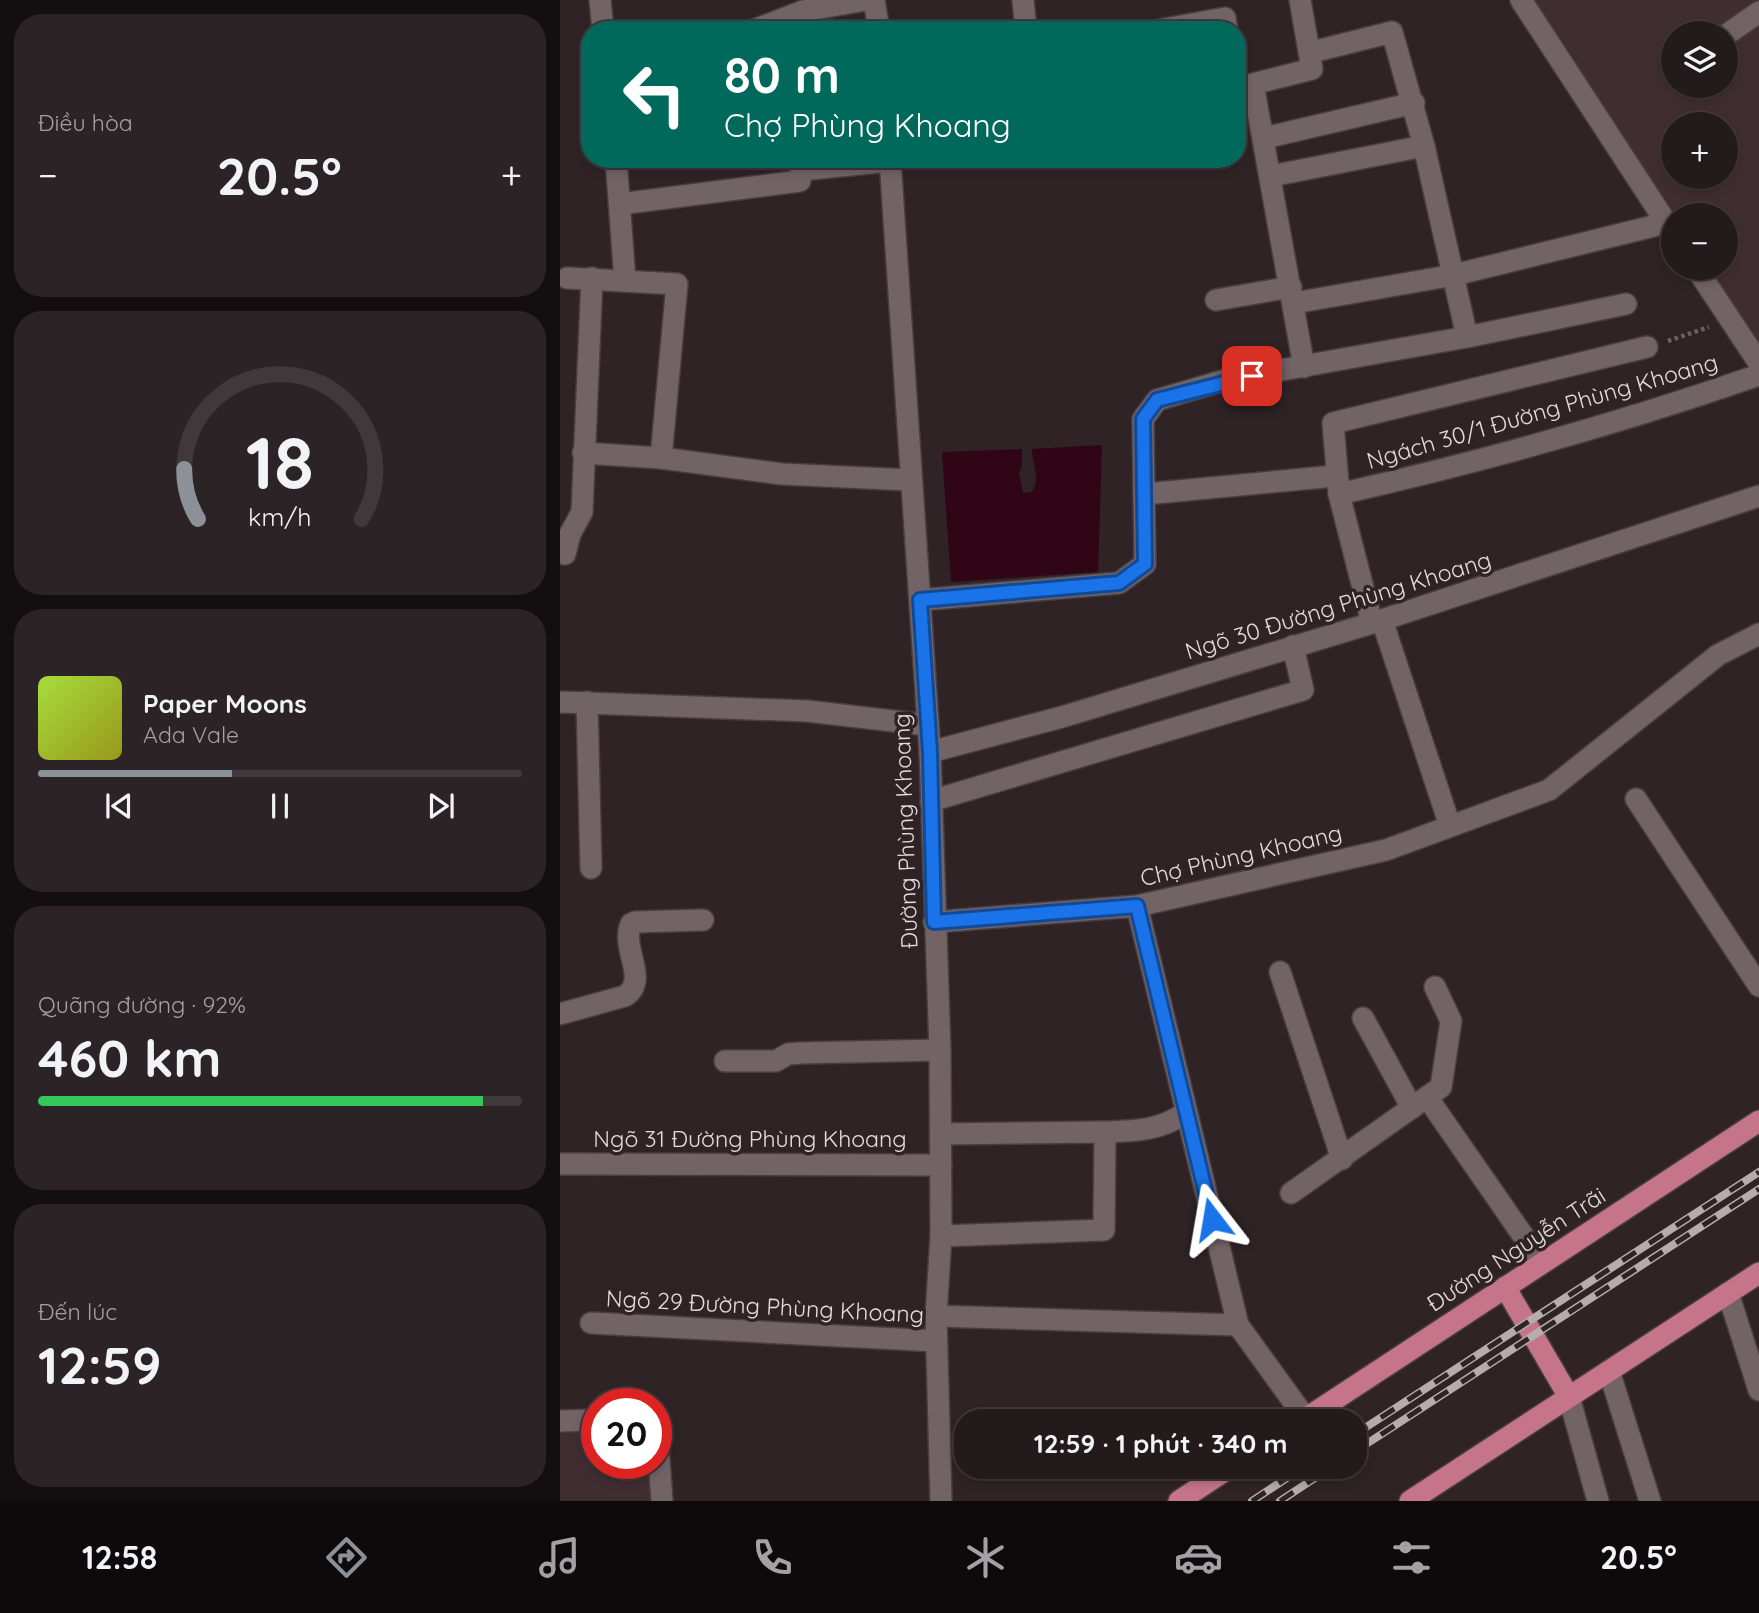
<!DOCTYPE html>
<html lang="vi">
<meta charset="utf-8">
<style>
body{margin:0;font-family:Quicksand,sans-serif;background:#2b2325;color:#f1f3f6;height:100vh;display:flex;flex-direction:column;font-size:26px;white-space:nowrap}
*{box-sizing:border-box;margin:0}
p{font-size:23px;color:#a3a1a3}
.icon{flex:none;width:38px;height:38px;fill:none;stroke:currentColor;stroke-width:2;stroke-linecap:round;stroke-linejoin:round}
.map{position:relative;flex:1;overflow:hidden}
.panel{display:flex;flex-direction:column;gap:14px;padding:14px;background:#130e0f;width:560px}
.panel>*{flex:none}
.top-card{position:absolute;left:21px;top:21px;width:665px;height:147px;border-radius:28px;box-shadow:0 4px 10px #0003,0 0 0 2px #40383b;background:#00695c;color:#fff;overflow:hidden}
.buttons{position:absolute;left:1101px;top:21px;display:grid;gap:14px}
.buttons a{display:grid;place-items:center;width:77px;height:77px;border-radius:50%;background:#231a1c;box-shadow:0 4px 10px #0003,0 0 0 2px #40383b;font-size:35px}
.speed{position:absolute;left:21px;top:1388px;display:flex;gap:14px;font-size:35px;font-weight:700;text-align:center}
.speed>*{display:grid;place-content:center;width:91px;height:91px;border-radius:50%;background:#231a1c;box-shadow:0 4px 10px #0003,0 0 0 2px #40383b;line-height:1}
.speed .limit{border:10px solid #d22;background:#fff;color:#111}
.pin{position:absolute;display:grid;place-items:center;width:60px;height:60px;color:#fff;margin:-30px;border-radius:14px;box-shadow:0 4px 10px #0006}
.me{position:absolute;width:77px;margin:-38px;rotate:346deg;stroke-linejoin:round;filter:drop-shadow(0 0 5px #0008)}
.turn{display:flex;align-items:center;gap:24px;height:147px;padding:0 28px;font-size:32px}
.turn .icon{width:91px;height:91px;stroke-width:2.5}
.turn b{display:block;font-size:49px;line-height:60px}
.big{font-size:52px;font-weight:700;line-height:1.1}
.panel .tile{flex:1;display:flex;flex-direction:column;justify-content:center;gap:10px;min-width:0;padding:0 24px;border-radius:28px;background:#2b2325}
.panel .dial{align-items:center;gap:0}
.dial svg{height:182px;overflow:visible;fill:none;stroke:#40383b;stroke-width:7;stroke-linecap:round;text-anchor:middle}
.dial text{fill:#f1f3f6;stroke:none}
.song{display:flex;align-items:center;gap:21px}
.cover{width:84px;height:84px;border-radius:10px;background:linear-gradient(135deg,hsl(80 70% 55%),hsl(60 70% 35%))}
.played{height:7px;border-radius:4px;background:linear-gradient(90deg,#8c9099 40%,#40383b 40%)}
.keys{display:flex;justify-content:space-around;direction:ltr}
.heat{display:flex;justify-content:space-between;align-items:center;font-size:38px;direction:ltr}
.charge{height:10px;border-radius:5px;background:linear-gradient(90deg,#34c759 92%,#40383b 0)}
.trip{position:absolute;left:394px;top:1409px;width:413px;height:70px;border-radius:28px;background:#231a1c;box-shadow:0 4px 10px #0003,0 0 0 2px #40383b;font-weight:700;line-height:70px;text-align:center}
.tab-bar{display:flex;height:112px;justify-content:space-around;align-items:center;background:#0e0a0b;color:#a3a1a3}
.tab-bar .icon{width:49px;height:49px}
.tab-bar .active{color:#8c9099}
.tab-bar b{font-size:32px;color:#f1f3f6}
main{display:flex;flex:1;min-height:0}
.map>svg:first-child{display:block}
</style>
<main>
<section class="panel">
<div class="tile"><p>Điều hòa</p>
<div class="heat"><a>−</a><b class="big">20.5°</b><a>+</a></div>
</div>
<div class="tile dial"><svg viewBox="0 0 100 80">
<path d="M14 69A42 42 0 1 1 86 69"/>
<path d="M14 69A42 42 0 0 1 8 47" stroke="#8c9099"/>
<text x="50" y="56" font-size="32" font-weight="700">18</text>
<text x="50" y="72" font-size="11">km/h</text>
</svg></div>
<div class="tile">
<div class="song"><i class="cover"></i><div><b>Paper Moons</b><p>Ada Vale</p></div></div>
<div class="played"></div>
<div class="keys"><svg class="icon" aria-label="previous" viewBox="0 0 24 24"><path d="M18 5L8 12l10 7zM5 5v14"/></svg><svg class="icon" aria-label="pause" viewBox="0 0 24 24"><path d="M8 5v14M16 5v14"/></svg><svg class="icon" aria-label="next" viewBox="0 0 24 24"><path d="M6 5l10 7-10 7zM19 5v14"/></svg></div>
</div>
<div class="tile"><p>Quãng đường · 92%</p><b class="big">460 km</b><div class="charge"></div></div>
<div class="tile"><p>Đến lúc</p><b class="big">12:59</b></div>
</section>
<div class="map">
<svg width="1199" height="1501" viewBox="0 0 1199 1501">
<rect width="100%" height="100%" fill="#2f2326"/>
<!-- built -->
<g fill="#402d31" fill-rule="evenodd">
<path d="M973,0h226v344l-49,-76h16v-53h-51zM1113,33h53v53h-53zM1113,124h53v53h-53z"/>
<path d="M0,1428h37v35h57l1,38h-95z"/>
</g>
<!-- water -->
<path fill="#300515" d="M542,445l-4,127 -147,10 -9,-130 80,-3v16l-3,9 4,19 9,-1c9,-13 0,-28 0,-43z"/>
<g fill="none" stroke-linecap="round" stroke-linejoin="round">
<!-- minor casing -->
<g stroke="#483e40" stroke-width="24">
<g id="minor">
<path d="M40,0l3,30"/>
<path d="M314,0l5,30"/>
<path d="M463,0l3,30"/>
<path d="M740,0l12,69 -59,15 51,283"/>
<path d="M961,0l152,233"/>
<path d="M194,30l49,-19 63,-11"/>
<path d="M599,30l66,-12 2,12"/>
<path d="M1166,35l33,-23"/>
<path d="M752,52l80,-20 32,114"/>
<path d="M704,138l150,-35"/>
<path d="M56,159l9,122"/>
<path d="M330,159l40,593 10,298 1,186 -5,80 5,185"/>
<path d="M711,176l153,-30 43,191"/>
<path d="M60,204l180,-23 1,-11 89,-9"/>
<path d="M1136,268l63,95"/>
<path d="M7,278l110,6 -16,174"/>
<path d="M656,300l75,-13"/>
<path d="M734,303l160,-28 212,-52"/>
<path d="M23,453l78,5 121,16 127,6"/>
<path d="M585,494l190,-18"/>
<path d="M779,494c142,-32 282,-71 420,-119"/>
<path d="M5,554l5,-20 12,-22 10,-234"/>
<path d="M360,600l199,-17 26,-19 -2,-145 14,-19 68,-20 242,-43 159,-33"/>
<path d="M822,620l68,206"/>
<path d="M812,623l-33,-129 -6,-71 314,-76"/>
<path d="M0,702l247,9 121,14"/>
<path d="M27,702l4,166"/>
<path d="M370,752l132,-35 320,-97 377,-124"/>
<path d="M1076,799l123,187"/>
<path d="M371,801l372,-111 -10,-44"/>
<path d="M577,906l101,419 68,94"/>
<path d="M374,922l203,-16 249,-56 163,-60 169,-135 41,-21"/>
<path d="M720,972l62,187"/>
<path d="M0,1014l65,-18c25,-16 -5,-48 6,-72l4,-2 68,-2"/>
<path d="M803,1018l49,90"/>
<path d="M165,1061h51l12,-7 13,-1 139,-3"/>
<path d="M867,1097l14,-10 10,-66 -16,-34"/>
<path d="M545,1132c30,-1 54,-1 80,-19"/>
<path d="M381,1134l164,-2 -1,98 -163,6"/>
<path d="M0,1164l381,1"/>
<path d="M731,1193l136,-96 115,166"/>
<path d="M1168,1293l31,97"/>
<path d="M376,1316l302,9"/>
<path d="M31,1323l345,18"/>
<path d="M1049,1371l41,130"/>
<path d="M1009,1397l29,104"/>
<path d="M96,1418l6,83"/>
<path d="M0,1421l37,-1"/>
</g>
</g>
<!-- highway casing -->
<g stroke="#483e40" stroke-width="24">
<g id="highway">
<path d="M945,1287l64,110"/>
<path d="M742,1421l457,-300"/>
<path d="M619,1501l53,-35"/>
<path d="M850,1501l349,-228"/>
</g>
</g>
<!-- path -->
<path stroke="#6b6062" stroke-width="4.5" stroke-dasharray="3.5 3.5" stroke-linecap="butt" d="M1108,341l41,-14"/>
<!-- minor -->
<use href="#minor" stroke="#726367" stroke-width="21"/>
<!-- highway -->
<use href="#highway" stroke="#c5748a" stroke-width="21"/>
<!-- rail casing -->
<g stroke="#b5acae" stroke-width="8">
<g id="rail">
<path d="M794,1435l405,-263"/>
<path d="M794,1452l405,-263"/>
<path d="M692,1501l53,-35"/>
<path d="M720,1501l53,-35"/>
</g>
</g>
<!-- rail -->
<use href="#rail" stroke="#2f2326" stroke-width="5" stroke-dasharray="16" stroke-linecap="butt"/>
</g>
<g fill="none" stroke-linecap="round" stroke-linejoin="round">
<!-- route casing -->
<g stroke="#114b97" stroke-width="18">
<path id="route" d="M652,1219l-75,-313 -203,16 -4,-170 -10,-152 199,-17 26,-19 -2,-145 14,-19 95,-24"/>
</g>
<!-- route -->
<use href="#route" stroke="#1a73e8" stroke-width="12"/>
</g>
<g text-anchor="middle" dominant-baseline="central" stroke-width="7" stroke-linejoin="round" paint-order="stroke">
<!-- street labels -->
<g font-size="23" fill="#e3dbdc" stroke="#2f2326">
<text transform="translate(982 411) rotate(-16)">Ngách 30/1 Đường Phùng Khoang</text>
<text transform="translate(778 605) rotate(-17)">Ngõ 30 Đường Phùng Khoang</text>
<text transform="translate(345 831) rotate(-92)">Đường Phùng Khoang</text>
<text transform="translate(681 855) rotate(-13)">Chợ Phùng Khoang</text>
<text x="190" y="1138">Ngõ 31 Đường Phùng Khoang</text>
<text transform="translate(956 1249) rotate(-33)">Đường Nguyễn Trãi</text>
<text transform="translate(205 1306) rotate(3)">Ngõ 29 Đường Phùng Khoang</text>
</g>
</g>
</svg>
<div class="buttons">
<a><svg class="icon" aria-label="layers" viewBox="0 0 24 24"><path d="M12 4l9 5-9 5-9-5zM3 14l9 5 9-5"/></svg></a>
<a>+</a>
<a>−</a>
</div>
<div class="speed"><div class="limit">20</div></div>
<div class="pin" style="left:692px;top:376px;background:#d93025"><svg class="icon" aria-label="arrive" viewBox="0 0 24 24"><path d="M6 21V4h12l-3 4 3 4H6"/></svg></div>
<svg class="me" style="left:652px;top:1219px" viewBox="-20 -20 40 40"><path d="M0-17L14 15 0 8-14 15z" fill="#1a73e8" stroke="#fff" stroke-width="4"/></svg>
<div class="trip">12:59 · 1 phút · 340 m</div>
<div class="top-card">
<div class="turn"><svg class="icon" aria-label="left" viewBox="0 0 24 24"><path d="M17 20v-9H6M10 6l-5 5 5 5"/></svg><div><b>80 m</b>Chợ Phùng Khoang</div></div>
</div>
</div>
</main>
<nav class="tab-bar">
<b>12:58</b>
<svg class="icon active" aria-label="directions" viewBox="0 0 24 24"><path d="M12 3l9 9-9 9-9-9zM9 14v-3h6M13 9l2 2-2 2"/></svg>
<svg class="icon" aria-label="music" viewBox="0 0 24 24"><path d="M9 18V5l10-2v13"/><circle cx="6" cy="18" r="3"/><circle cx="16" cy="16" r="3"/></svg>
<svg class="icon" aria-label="phone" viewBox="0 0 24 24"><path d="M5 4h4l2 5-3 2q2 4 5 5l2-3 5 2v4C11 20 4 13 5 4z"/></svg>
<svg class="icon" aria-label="climate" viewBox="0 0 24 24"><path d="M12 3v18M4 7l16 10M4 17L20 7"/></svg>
<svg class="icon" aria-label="car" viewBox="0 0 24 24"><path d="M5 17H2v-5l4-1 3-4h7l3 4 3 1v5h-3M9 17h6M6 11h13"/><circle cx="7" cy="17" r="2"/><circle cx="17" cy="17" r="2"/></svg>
<svg class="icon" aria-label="filters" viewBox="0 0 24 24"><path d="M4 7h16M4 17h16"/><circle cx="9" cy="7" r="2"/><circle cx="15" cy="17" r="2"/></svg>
<b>20.5°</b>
</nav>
